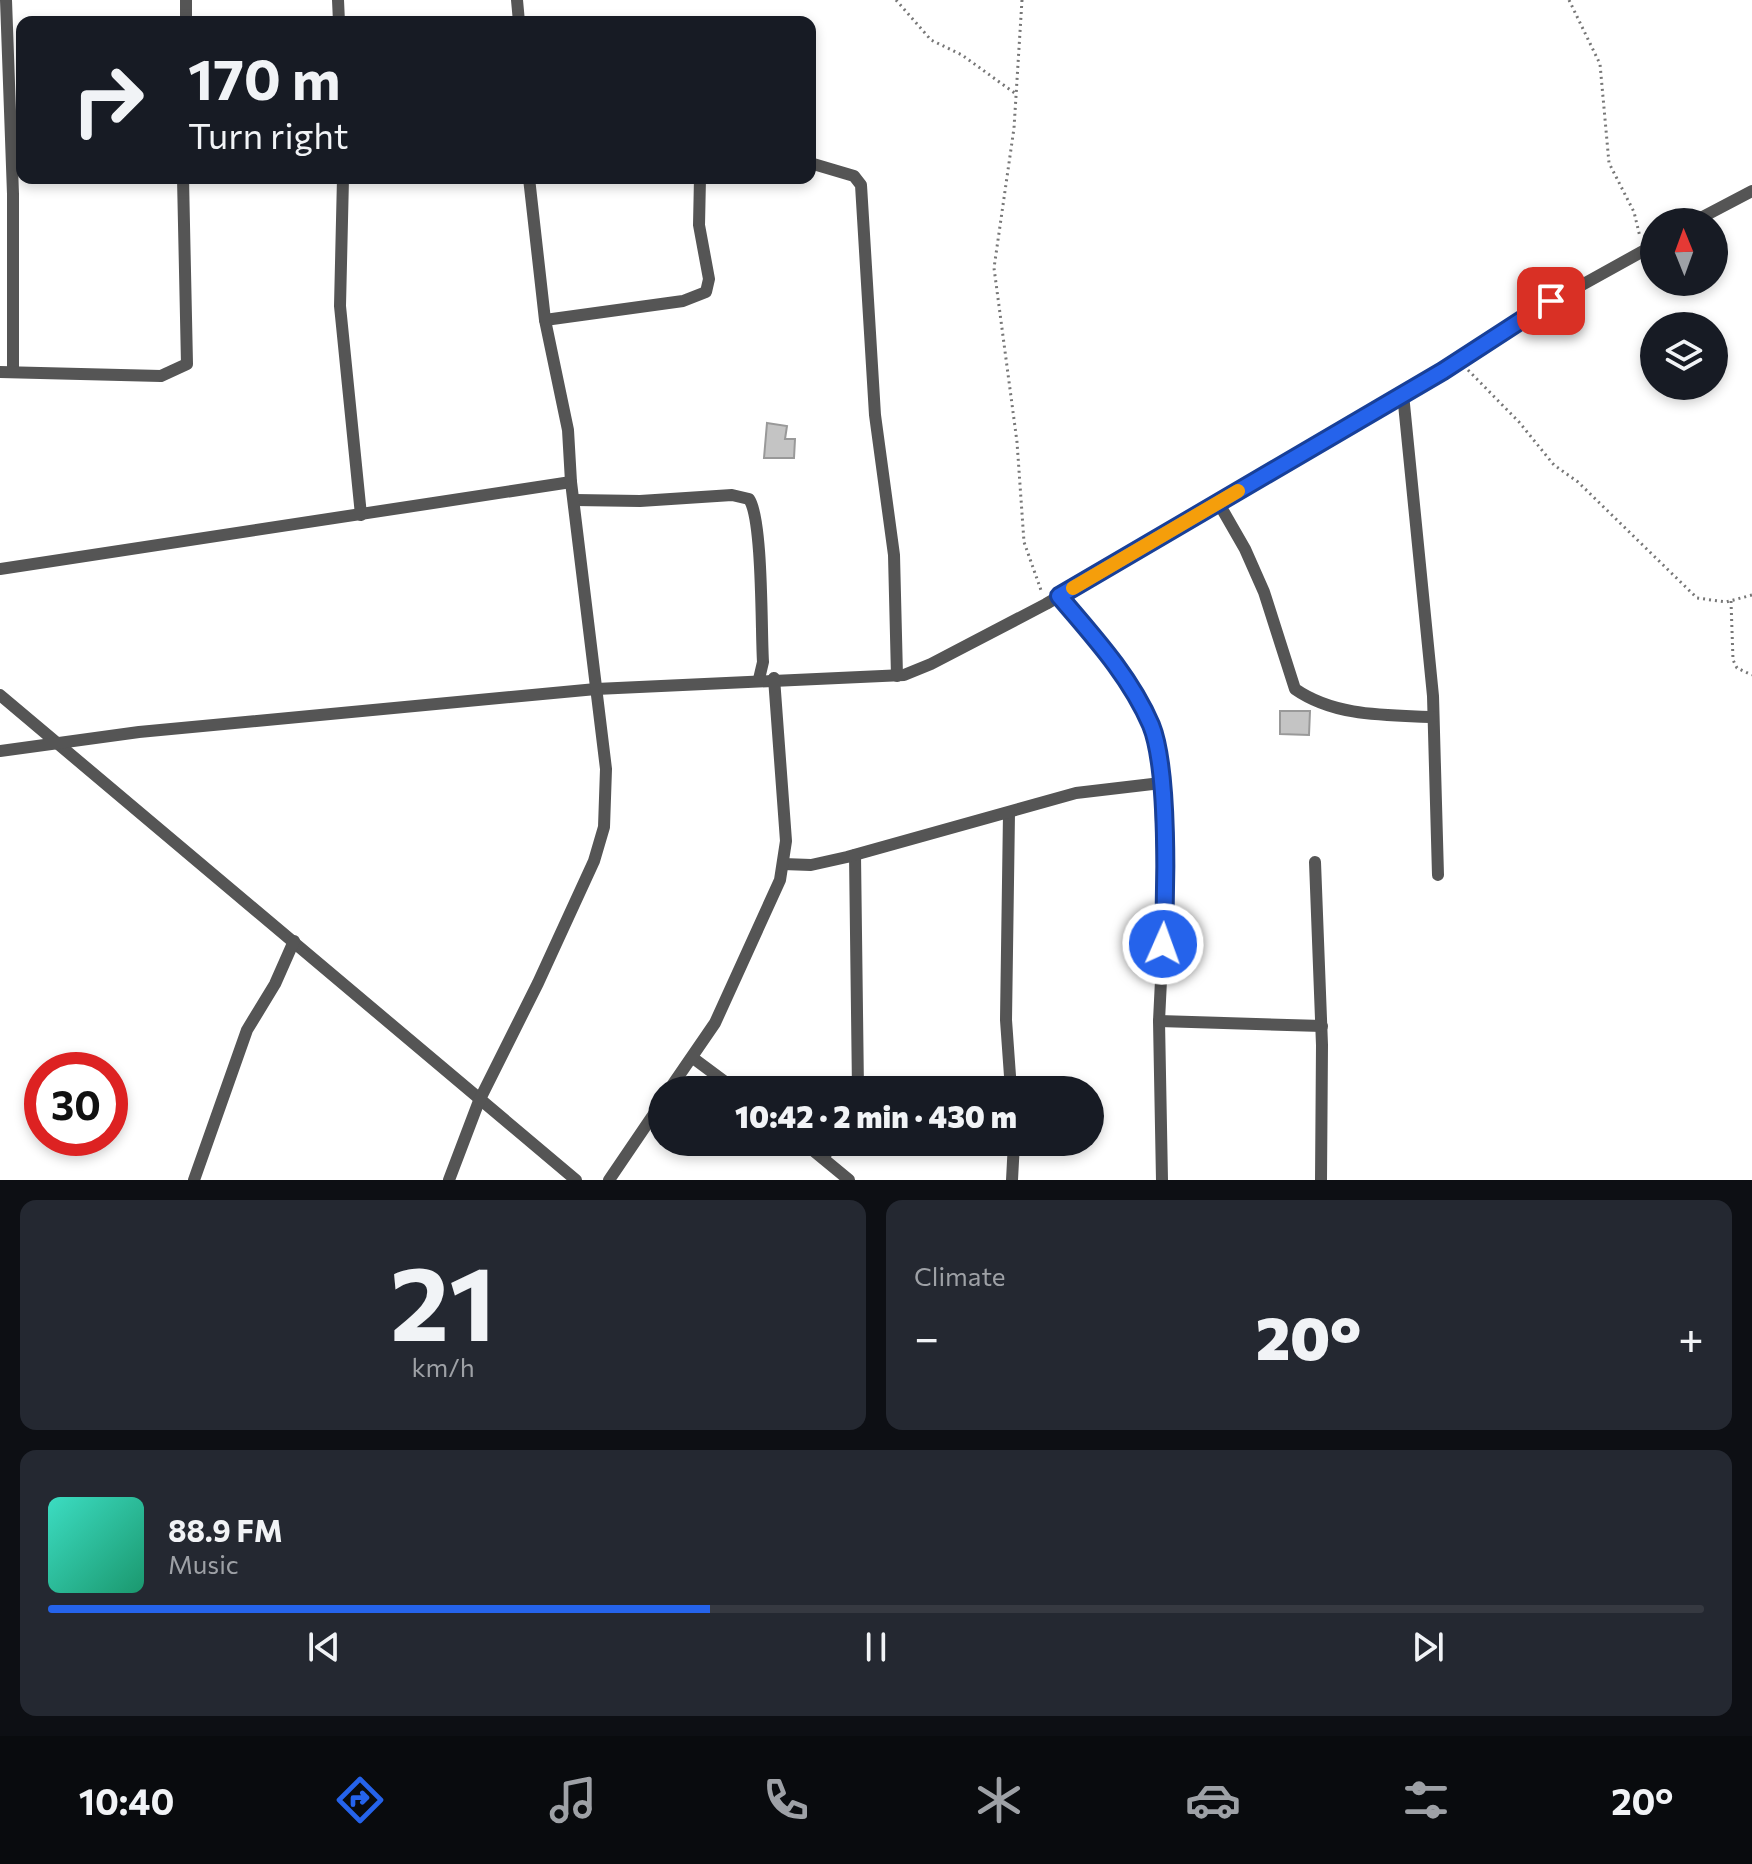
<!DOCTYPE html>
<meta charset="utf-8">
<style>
body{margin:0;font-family:Commissioner,sans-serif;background:#242831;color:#f1f3f6;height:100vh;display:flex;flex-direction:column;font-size:30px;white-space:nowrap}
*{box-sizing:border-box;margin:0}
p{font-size:26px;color:#9ea1a6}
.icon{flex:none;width:44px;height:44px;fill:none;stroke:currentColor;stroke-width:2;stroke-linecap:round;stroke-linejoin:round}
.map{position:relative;height:1180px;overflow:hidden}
.panel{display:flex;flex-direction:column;gap:20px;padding:20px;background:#0d0f14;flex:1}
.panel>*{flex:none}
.guide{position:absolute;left:16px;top:16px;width:800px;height:168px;border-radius:16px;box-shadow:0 4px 12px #0003;background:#171b24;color:#f1f3f6;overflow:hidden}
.needle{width:52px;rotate:359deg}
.controls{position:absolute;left:1640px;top:208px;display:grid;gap:16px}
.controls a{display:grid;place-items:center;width:88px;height:88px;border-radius:50%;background:#171b24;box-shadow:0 4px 12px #0003;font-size:40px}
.speed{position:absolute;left:24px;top:1052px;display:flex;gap:16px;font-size:40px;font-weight:700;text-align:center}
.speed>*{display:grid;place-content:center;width:104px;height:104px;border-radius:50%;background:#171b24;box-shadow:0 4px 12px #0003;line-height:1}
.speed .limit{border:12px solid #d22;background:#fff;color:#111}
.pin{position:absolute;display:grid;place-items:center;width:68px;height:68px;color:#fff;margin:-34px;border-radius:16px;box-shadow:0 4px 12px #0006}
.me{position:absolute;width:88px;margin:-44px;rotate:2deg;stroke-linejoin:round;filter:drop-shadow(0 0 6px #0008)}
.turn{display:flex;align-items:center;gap:28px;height:168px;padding:0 40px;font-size:36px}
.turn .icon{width:104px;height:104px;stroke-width:2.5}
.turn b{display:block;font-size:56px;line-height:68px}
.big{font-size:60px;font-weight:800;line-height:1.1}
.panel .widget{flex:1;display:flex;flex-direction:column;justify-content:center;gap:12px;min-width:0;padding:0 28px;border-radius:16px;background:#242831}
.panel .dial{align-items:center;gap:0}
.dial b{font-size:104px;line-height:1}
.song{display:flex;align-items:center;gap:24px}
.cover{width:96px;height:96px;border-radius:12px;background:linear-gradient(135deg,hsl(170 70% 55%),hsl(160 70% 35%))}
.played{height:8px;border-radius:4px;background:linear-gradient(90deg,#2563eb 40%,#363941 40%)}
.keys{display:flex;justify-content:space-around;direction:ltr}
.heat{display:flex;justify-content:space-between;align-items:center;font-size:44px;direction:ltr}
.panel .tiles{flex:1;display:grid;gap:20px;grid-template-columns:1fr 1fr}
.widget:last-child{grid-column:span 2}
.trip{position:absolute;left:648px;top:1076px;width:456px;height:80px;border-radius:40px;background:#171b24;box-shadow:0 4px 12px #0003;font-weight:800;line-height:80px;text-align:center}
.menu{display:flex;height:128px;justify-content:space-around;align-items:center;background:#090b0e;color:#9ea1a6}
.menu .icon{width:56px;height:56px}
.menu .on{color:#2563eb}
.menu b{font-size:36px;color:#f1f3f6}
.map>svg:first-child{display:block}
</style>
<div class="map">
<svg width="1752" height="1180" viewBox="0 0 1752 1180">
<rect width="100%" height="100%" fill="#fff"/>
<!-- building -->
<g fill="#c4c4c4" stroke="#999" stroke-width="2">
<path d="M767,423l20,3 -2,13h10l-1,19h-30z"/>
<path d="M1280,711h30l-1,24 -29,-1z"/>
</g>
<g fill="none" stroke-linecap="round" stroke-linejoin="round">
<!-- path -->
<g stroke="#777" stroke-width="3" stroke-dasharray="2 4" stroke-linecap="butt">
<path d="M896,0l35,40 31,15 54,39"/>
<path d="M1022,0l-8,128 -20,140 23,174 7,100 18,51"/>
<path d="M1569,0l31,64 9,99 25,49 6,25"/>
<path d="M1468,370l51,52 35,43 24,17 119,116 29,4 26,-7"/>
<path d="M1731,601l2,59 4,8 15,7"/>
</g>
<!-- street -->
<g stroke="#555" stroke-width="12">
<path d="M6,0l7,194v178"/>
<path d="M186,0v22"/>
<path d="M338,0l1,22"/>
<path d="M517,0l2,22"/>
<path d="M810,163l44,13 7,9 14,230 19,140 3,121"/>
<path d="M343,178l-3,128 21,209"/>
<path d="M1693,222l59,-31"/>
<path d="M545,320l138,-19 23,-9 3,-13 -10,-54 1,-47"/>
<path d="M0,372l161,4 26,-12 -4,-186"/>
<path d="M1403,394l30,302 5,179"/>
<path d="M575,500l65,1 92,-6 17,4c14,20 12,133 14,163l-4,17"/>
<path d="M1218,502l27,47 19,43 31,97c40,28 92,26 138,28"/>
<path d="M0,569l571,-87"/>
<path d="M1059,596l51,59 40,68 9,37 5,159 -5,102 3,159"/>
<path d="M0,695l576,485"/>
<path d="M0,751l139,-19 457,-43 308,-14 27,-11 115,-60 397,-233 81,-54 130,-72"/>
<path d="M1009,813l-3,207 5,70"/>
<path d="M855,855l3,235"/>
<path d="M1315,862l7,183 -1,135"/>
<path d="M783,864l28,1 36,-8 229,-64 85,-10"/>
<path d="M1159,1021l163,5"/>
<path d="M693,1058l43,32"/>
<path d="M669,1090l46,-67 65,-143 6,-39 -12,-163"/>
<path d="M803,1142l46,38"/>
<path d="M823,1158l11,-16"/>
<path d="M194,1180l53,-150 28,-46 19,-43"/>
<path d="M449,1180l30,-79 59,-118 56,-122 10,-34 2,-58 -35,-287 -3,-52 -23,-110 -16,-142"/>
<path d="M609,1180l53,-78"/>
<path d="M1012,1180l2,-38"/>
</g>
</g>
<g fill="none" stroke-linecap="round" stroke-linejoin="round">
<!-- route casing -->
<g stroke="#184099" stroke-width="20">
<path id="route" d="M1163,944c3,-50 6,-175 -12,-219 -21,-49 -58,-89 -92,-129l384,-225 108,-70"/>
</g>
<!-- route -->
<use href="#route" stroke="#2563eb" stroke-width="14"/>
<!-- slow -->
<path stroke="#f59e0b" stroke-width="14" d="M1073,588l165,-97"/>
</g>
</svg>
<div class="controls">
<a><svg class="needle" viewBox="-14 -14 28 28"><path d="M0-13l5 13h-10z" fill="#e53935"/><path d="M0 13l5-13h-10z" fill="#9ea1a6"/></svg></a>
<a><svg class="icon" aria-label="layers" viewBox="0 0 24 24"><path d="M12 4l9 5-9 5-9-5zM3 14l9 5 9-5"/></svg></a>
</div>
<div class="speed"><div class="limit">30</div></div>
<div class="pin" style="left:1551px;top:301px;background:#d93025"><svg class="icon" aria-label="arrive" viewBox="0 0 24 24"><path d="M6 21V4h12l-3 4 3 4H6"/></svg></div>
<svg class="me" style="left:1163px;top:944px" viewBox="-20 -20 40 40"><circle r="17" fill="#2563eb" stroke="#fff" stroke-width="3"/><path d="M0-11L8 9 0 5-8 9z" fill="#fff"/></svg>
<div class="trip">10:42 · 2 min · 430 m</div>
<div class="guide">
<div class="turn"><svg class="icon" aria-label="right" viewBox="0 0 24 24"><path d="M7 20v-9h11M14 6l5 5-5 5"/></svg><div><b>170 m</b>Turn right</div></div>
</div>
</div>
<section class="panel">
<div class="tiles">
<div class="widget dial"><b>21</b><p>km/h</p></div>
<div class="widget"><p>Climate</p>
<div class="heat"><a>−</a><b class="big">20°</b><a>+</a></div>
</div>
<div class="widget">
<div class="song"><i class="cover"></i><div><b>88.9 FM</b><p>Music</p></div></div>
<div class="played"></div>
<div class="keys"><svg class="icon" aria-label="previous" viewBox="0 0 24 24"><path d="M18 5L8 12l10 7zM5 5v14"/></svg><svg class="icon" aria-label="pause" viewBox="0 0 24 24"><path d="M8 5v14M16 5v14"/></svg><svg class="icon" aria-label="next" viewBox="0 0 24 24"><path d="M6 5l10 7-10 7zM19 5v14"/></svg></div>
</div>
</div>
</section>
<nav class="menu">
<b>10:40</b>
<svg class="icon on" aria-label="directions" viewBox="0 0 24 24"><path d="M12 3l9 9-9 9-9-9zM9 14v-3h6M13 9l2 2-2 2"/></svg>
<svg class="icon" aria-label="music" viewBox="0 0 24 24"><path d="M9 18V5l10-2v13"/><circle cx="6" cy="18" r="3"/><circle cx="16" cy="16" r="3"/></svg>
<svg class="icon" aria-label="phone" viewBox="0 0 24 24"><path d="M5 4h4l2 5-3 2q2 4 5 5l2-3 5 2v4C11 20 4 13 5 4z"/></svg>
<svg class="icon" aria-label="climate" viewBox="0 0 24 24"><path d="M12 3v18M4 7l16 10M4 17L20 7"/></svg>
<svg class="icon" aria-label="car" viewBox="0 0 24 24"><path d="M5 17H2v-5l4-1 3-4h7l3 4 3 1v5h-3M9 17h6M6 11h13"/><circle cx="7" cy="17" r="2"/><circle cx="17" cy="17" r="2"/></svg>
<svg class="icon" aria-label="filters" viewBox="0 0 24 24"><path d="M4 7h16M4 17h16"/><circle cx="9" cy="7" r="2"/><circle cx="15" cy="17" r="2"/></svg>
<b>20°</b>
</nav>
